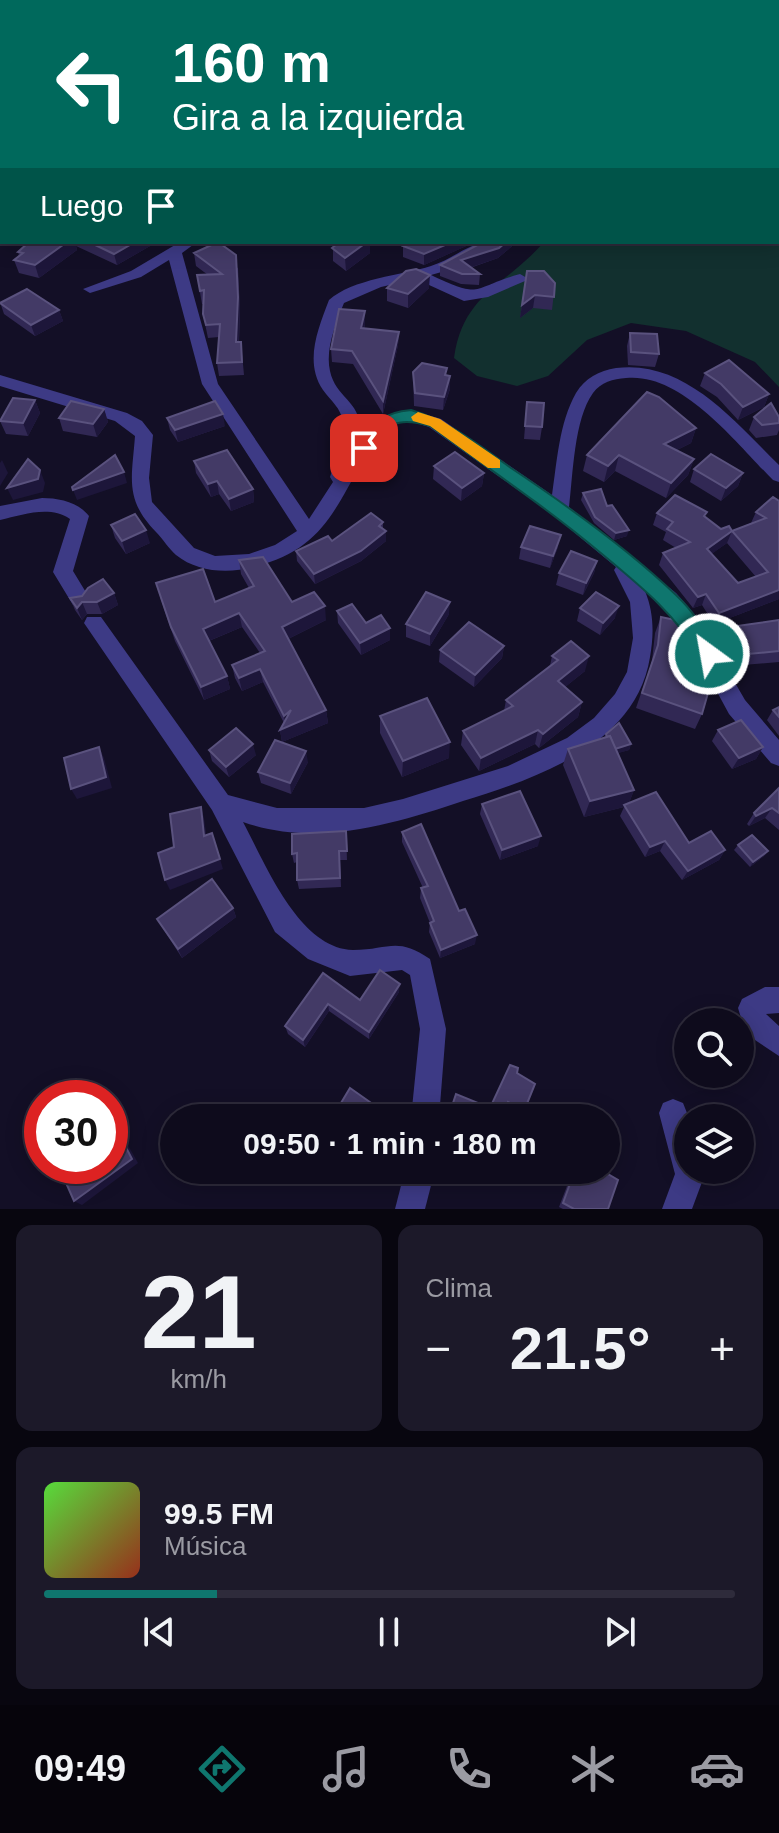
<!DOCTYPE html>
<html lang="es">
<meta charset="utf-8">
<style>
body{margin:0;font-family:Arial,sans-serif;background:#1c1929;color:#f1f3f6;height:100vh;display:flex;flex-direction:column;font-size:30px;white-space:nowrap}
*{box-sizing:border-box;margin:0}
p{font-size:26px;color:#9b9ba3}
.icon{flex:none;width:44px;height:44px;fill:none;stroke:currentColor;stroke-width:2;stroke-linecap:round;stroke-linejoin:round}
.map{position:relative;height:1209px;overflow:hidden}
.sheet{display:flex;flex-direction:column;gap:16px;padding:16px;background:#08060f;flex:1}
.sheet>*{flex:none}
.hud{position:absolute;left:0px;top:0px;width:780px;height:244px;box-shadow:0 4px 20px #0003,0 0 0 2px #2e2b3b;background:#00695c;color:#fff;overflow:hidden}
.fabs{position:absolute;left:674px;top:1008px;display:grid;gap:16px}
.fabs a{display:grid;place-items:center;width:80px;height:80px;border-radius:50%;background:#0e0b1c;box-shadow:0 4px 20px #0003,0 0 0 2px #2e2b3b;font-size:40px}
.speed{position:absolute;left:24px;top:1080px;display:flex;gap:16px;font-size:40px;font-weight:700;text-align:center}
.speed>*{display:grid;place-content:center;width:104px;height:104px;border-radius:50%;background:#0e0b1c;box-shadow:0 4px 20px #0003,0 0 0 2px #2e2b3b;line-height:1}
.speed .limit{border:12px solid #d22;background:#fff;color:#111}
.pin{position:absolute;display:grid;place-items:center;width:68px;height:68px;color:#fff;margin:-34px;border-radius:16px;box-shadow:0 4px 12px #0006}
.me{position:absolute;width:88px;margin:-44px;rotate:328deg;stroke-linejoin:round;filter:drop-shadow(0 0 6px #0008)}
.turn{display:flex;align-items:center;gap:28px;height:168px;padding:0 40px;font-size:36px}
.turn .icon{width:104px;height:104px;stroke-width:2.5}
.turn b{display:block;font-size:56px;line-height:68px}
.then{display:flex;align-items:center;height:76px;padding:0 40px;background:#0003;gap:16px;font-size:30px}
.big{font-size:60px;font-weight:700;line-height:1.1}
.sheet .card{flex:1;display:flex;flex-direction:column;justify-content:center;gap:12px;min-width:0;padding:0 28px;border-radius:16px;background:#1c1929}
.sheet .dial{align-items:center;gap:0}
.dial b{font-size:104px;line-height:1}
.song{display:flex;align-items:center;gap:24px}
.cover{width:96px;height:96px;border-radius:12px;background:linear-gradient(135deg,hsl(110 70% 55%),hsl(10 70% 35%))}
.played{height:8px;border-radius:4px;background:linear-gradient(90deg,#0f766e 25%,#2e2b3b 25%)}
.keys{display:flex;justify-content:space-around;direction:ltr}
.heat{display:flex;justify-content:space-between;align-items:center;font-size:44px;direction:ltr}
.sheet .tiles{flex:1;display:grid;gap:16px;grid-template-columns:1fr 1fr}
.card:last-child{grid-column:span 2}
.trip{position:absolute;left:160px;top:1104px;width:460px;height:80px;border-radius:40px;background:#0e0b1c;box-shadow:0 4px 20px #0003,0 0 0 2px #2e2b3b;font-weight:700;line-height:80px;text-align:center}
.tabs{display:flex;height:128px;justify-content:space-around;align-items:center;background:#06040b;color:#9b9ba3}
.tabs .icon{width:56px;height:56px}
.tabs .on{color:#0f766e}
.tabs b{font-size:36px;color:#f1f3f6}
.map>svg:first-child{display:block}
</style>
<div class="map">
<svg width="779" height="1209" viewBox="0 0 779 1209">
<rect width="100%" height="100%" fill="#130f26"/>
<!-- green -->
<path fill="#12302f" d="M779,23v364l-24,-25 -69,-31 -55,-8 -44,17 -39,36 -31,10 -40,-10 -23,-18c9,-65 52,-72 90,-116h234z"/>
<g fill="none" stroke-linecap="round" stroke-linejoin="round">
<!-- minor -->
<g fill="#3d3a85" fill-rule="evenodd">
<path d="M224,0h15l-16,2z"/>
<path d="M296,0h44l1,2h-46z"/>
<rect x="0" y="57" width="2" height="6"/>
<path d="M2,110v8l-2,1v-8z"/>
<path d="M0,237l2,5h6l-8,4z"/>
<path d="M180,242h17l-15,11 36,131 91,135 24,-37 -3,-5c5,-17 16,-37 13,-55 -2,-14 -12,-21 -20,-32 -19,-28 -5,-61 6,-90 23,-21 73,-25 102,-34 25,-8 36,-24 64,-24l-50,29 -14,4c53,25 39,13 89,-1l7,4 -2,3 -37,16 -24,4 -48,-22 -35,8 -37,16c-8,20 -19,46 -14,68 6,29 36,31 29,68 22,-31 48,-32 82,-20l111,76c5,-33 7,-72 24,-102 9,-15 23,-22 40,-25 69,-9 119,54 163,97v17l-6,-2c-36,-36 -91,-108 -147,-102 -13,1 -25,4 -33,15 -19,26 -20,82 -24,114l107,86 21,24 48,83 34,40v26l-8,-3 -42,-49 -46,-85 -38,-38c9,22 9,43 5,66 -14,88 -113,121 -187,144 -69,23 -147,47 -220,21 22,41 56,127 110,128 36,0 43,-14 77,9l16,70 -7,89h-28l9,-89 -10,-54 -8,-5 -52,6 -42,-17 -33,-27 -63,-122 -128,-187 3,-6h14l127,178 49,13h87l39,-9 105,-33 59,-28 27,-20 21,-24 12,-22 6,-34 -3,-36 -16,-32 2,-3 -64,-53 -123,-87c-11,-4 -25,-8 -36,-3 -14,7 -23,24 -31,38 -30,54 -44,89 -109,105 -25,7 -56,5 -77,-12 -7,-6 -13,-16 -20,-23 -32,-33 -24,-54 -21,-96l-20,-15 -115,-35v-11l127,38 15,8 11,14 -4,43 3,24 42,46 21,8 34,-2 26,-9 22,-14 -95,-147 -33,-124 -28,17 -51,16 -7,-4 48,-18z"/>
<path d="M42,498c17,0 36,4 47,18l-16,55 17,28 -3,6h-14l-20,-33 17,-53c-21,-14 -47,-4 -70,1v-14z"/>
<path d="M765,987h14v26l-13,1 13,12v30l-33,-22 -8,-26 4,-9z"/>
<path d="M673,1099l10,4 6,15 -1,52h16l1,4 -13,35h-30l13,-35 -16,-61 4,-10z"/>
<path d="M405,1170h30l-10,39h-30z"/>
</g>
<!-- major -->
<g fill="#c25bff" fill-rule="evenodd">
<path d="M701,0h12l-13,2z"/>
<rect x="0" y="202" width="2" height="8"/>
</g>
</g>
<!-- wall -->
<g fill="#312854" fill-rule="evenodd">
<path d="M81,0h132l-9,2h-123z"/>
<path d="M29,242h128l-40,23 -41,-19 1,4 -38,28 -20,-5 -5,-13 5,-4 -1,-4z"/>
<path d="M333,242h37v11l-24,18 -13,-10z"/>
<path d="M409,242h66l-51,23 -21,-8v-11z"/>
<path d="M483,242h34l-19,16 -28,10 10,6 -1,11 -18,-1 -21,-8v-11z"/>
<path d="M194,253l44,15 2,42 -1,32h2l3,33 -25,1 -2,-13 2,-26 -11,1 -5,-24 1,-10h-2l-5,-29h11l-12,-9z"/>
<path d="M527,271l28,12 -3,27 -19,-2 -13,10z"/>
<path d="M387,288h42l-21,20 -21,-7z"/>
<path d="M0,302l59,8 4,11 -28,15 -31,-22z"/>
<path d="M365,324l-1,5 35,3 -1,13 -15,69 -30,-50 -21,-2 -1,-13z"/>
<path d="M630,333l29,21 -4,13 -27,-2 -1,-19z"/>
<path d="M413,372l37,17 -7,21 -29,-4z"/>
<path d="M705,373l64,21 -5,13 -26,13 -21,-23 -17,-11z"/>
<path d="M35,400l5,13 -12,23 -22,-2 -6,-13z"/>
<path d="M527,402l15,25 -2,13 -16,-1z"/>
<path d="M104,409l4,13 -11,15 -34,-6 -4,-13z"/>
<path d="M754,417h25v13l-2,5 -21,3 -7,-8z"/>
<path d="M167,418l58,8 -47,16 -8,-12z"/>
<path d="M696,428l-5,15 -14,7 17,9 -6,16 -22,23 -51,-27 -11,11 -21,-11 4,-16z"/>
<path d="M194,461l59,28 1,13 -23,9 -12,-17 -8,3 -15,-24z"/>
<path d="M434,466l50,7 -2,13 -21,15 -28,-22z"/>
<path d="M694,469l49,4 -5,13 -17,15 -31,-19z"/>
<path d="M583,493l24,13 20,30 -13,4 -20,-17 -13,-23z"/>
<path d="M779,501v98l-65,25 -12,-19 -9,3 -34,-43 4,-12 13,-5 -13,-8 3,-8 -13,-7 4,-12 48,4 16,12 11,2 19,-8 5,-11zM727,543l29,34 -18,6 -27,-29z"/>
<path d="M383,522v7l3,2v10l-25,20 -46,23 -18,-23 -1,-10 36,-10z"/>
<path d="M111,525l39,18 -24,11 -11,-16z"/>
<path d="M521,547h37l-8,21 -31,-9z"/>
<path d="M239,560l53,42 34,18 -38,19 38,71 2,13 -46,19 -2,-12 4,-7 -21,-41 -21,9 -7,-13 -3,-13 28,-12 -18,-26 -33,14 18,35 3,13 -26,11 -29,-59 -15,-44 55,5 34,-14 -8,-14z"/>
<path d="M597,561l-3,12 -11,22 -27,-10 3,-12z"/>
<path d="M114,593l4,12 -16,9h-15l-5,6 -7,-10 -5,-12z"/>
<path d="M580,608l35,10 -15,17 -23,-14z"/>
<path d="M337,611l29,12 24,5v12l-29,15 -23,-32z"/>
<path d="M449,614l-19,32 -24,-9v-13z"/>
<path d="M661,617l23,60 18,37 -7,15 -59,-21 16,-47 3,-28z"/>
<path d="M779,620v42l-36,3 -11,-27 5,-12z"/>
<path d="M504,646l-2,12 -28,29 -35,-25 1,-12z"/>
<path d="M552,656l33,15 -20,16 17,15 -4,15 -39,31 -4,-4 -56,27 -18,-26 2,-14 41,-20 2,-11 44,-34z"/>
<path d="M779,707v29l-12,-16 6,-10z"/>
<path d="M380,716l69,42 -47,19 -22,-44z"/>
<path d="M718,730l45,17 -7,12 -24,10 -20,-28z"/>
<path d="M606,734l25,10 -2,6 -12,3 17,37 -5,13 60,40 36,7 -6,10 -37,20 -22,-29 -15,6 -25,-41 4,-9 -40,10 -21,-52 5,-16 36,-11z"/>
<path d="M209,750l47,5 -27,22 -17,-16z"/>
<path d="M308,762l-17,32 -30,-11 -3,-11z"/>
<path d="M779,788v42l-14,-12 -16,8 -2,-2 7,-11z"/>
<path d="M482,804l56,42 -38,14 -20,-46z"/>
<path d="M346,831l1,29h-7l1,27 -42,2 -2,-9v-18l-3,1 -2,-9z"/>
<path d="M402,832l73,112 -35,14 -11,-26 1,-9 -10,-25 1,-10h2l-21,-46z"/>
<path d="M738,845l30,6 -4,5 -14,11 -16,-17z"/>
<path d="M233,908l3,9 -54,41 -25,-39z"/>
<path d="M323,973l37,27 39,-8 -30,47 -40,-28 -24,36 -17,-13 -3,-8z"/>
<path d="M688,1065v9h20l-8,12 -17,-14z"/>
<path d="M517,1073l7,38 -3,5 -14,-8z"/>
<path d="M465,1170h24l-4,9z"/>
<path d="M573,1170h28l7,39h-45l-4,-2z"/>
</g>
<!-- shaded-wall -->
<g fill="#1d163a">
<path d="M9,0h14l-2,2h-14z"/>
<path d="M189,0h24l-9,2h-18z"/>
<path d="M250,0h33l-20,2h-13z"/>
<path d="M2,26v12l-2,1v-12z"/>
<path d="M67,242h8l2,8 -38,28 -4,-13z"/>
<path d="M135,242h22l-40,23 -3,-11z"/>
<path d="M367,242h3v11l-24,18 -1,-13z"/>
<path d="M452,242h23l-51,23v-11z"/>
<path d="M506,242h11l-19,16 -38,13 1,-11z"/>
<path d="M236,255l4,55 -2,45 -2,-13z"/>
<path d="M430,275l-1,13 -21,20v-14z"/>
<path d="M535,295l-2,13 -13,10 2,-13z"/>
<path d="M59,310l4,11 -28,15 -4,-11z"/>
<path d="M365,311v13l-4,17v-13z"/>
<path d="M399,332l-1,13 -15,69v-13z"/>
<path d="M450,376v13l-7,21 1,-13z"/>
<path d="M769,394l-5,13 -26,13 5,-13z"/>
<path d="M35,400l5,13 -12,23 -5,-13z"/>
<path d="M104,409l4,13 -11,15 -4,-13z"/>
<path d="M223,414l2,12 -47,16 -3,-12z"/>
<path d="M696,428l-5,15 -32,16 5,-15z"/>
<path d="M619,455l-4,16 -11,11 4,-16z"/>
<path d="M694,459l-6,16 -22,23 5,-15z"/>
<path d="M2,460l6,13 -8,13v-23z"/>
<path d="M40,470l5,13 -2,9 -30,8 -6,-12z"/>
<path d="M124,472l3,11 -50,17 -4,-10z"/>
<path d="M484,473l-2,13 -21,15 1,-13z"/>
<path d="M743,473l-5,13 -17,15 5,-13z"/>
<path d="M217,481l2,13 -8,3 -3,-13z"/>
<path d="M253,489l1,13 -23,9 -2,-12z"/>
<path d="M146,530l4,13 -24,11 -4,-13z"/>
<path d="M629,530l-2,6 -13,4 2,-7z"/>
<path d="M386,531v10l-25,20 -46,23 -1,-10z"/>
<path d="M732,531l-5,12 -25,18 5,-12z"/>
<path d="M561,535l-3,12 -8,21 3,-12z"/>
<path d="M597,561l-3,12 -11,22 3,-12z"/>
<path d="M779,590v9l-65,25 5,-11z"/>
<path d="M114,593l4,12 -16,9 -5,-12z"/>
<path d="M706,594l-4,11 -9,3 5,-11z"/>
<path d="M82,602l5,12 -5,6 -5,-12z"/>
<path d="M450,602l-1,12 -19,32v-12z"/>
<path d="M325,606l1,14 -42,21 -2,-14z"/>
<path d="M619,606l-4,12 -15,17 3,-12z"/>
<path d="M239,613l3,14 -36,15 -3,-13z"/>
<path d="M390,628v12l-29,15 -1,-12z"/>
<path d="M504,646l-2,12 -28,29 1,-12z"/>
<path d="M589,656l-4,15 -31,25 4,-15z"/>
<path d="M260,669l3,13 -21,9 -3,-13z"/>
<path d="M227,676l3,13 -26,11 -3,-13z"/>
<path d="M582,702l-4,15 -39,31 4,-14z"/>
<path d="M291,710h35l2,13 -46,19 -2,-12 6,-3 -2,-11z"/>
<path d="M538,730l-3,14 -56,27 2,-13z"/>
<path d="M450,742l-1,16 -47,19 1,-16z"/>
<path d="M253,744l3,11 -27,22 -3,-10z"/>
<path d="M631,744l-2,6 -17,5 2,-6z"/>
<path d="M99,747l5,11 8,30 -35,11 -6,-10z"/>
<path d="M763,747l-7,12 -24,10 7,-11z"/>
<path d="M306,751l2,11 -17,32 -1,-11z"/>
<path d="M634,790l-6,16 -4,-1v2l-40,10 6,-16z"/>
<path d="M201,807l3,11 4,28 -4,-10z"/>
<path d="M772,808l-7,10 -16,8 7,-10z"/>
<path d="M541,836l-3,10 -38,14 2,-10z"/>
<path d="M665,841l-5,10 -15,6 5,-10z"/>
<path d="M725,850l-6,10 -37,20 6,-9z"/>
<path d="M768,851l-4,5 -14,11 3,-5z"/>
<path d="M220,859l3,10 -53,21 -5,-10z"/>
<path d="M233,908l3,9 -54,41 -4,-9z"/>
<path d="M477,935l-2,9 -35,14 1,-8z"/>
<path d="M400,984l-1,8 -30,47v-7z"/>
<path d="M328,1004l1,7 -24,36 -2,-7z"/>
<path d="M119,1134l6,6 13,23 -56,42 -8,-4z"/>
</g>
<!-- building -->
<g fill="#433a66" stroke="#5a527e" stroke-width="2">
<path d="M0,0h9l-2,2h-5l-1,5h-1z"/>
<path d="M144,0h45l-3,2h-49z"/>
<path d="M29,242h38l-32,23 -21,-5 9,-7 -5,-1z"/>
<path d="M89,242h46l-21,12z"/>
<path d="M218,242l18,13 2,42 -2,45h5l1,20 -25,1 3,-39 -14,1 -3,-11 1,-24 -4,1 -3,-16 25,-1 -28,-21z"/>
<path d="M335,242h32l-22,16 -13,-10 5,-4z"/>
<path d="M409,242h43l-28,12 -21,-8z"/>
<path d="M483,242h23l-7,6 -38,12 19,14h-18l-22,-9z"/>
<path d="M416,269l14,6 -22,19 -21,-6 19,-17z"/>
<path d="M527,271h17l11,12 -1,14 -19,-2 -13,10z"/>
<path d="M27,289l32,21 -28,15 -31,-22z"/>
<path d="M339,309l26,2 -4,17 38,4 -16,69 -31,-50 -21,-2z"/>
<path d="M630,333l27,1 2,20 -28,-2z"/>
<path d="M729,360l40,34 -26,13 -22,-23 -16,-11z"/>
<path d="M422,363l25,5 -2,7 5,1 -6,21 -29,-4 -2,-21z"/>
<path d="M647,392l12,5 37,31 -32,16 30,15 -23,24 -52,-28 -11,11 -21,-11z"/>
<path d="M13,398l22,2 -12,23 -23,-2z"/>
<path d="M71,401l33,8 -11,15 -34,-6z"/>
<path d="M215,401l8,13 -48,16 -8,-12z"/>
<path d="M527,402l17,1 -2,24 -17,-1z"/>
<path d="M771,403l8,14v6l-17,2 -8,-8z"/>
<path d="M227,450l26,39 -24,10 -12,-18 -9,3 -14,-23z"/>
<path d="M455,452l29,21 -22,15 -28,-22z"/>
<path d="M711,454l32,19 -17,15 -32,-19z"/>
<path d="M115,455l9,17 -51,18 -1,-3z"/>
<path d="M28,459l12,11 -2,9 -31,9z"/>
<path d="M601,489l6,17 5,-1 17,25 -13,3 -21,-16 -12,-24z"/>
<path d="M675,495l32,17 -3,4 17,13 8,-3 3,5 -25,18 31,34 30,-11 -36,-41 34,-13 -10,-6 17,-15 6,4v89l-60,23 -13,-19 -8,3 -35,-44 27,-11 -23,-13 6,-7 -16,-9z"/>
<path d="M371,513l12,9 -4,4 7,5 -25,20 -47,23 -18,-23 32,-15 4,5z"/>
<path d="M135,514l11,16 -24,11 -11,-16z"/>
<path d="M530,526l31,9 -8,21 -32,-9z"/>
<path d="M571,551l26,10 -11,22 -27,-10z"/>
<path d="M263,557l29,45 22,-10 11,14 -43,21 44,83 -46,20 11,-20 -7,6 -24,-47 -21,9 -7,-13 33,-14 -26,-38 -36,16 24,47 -26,11 -30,-60 -15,-44 47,-14 12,33 39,-16 -15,-26z"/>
<path d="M103,579l11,14 -17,9h-15l-5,6 -7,-10 12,-2 6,-8z"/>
<path d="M426,592l24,10 -20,32 -24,-10z"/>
<path d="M596,592l23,14 -16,17 -23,-15z"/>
<path d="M352,604l14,19 15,-8 9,13 -30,15 -23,-32z"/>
<path d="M661,617l19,4 2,9 8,-1 -6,48 26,9 -8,28 -60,-21 16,-48z"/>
<path d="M779,620v31l-31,3 -11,-28z"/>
<path d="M469,622l35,24 -29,29 -35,-25z"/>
<path d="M571,641l18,15 -31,25 24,21 -39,32 -5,-4 -57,28 -18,-27 50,-25 -7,-6 52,-40 -6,-4z"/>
<path d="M427,698l23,44 -47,19 -23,-45z"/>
<path d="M779,707v10l-6,-7z"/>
<path d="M741,720l22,27 -24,11 -21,-28z"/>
<path d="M619,723l12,21 -16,5 -5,-13 -3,1 -1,-3z"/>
<path d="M236,728l17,16 -27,23 -17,-17z"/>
<path d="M610,736l24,54 -44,11 -22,-52z"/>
<path d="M275,740l31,11 -16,32 -32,-11z"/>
<path d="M99,747l7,30 -35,12 -7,-31z"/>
<path d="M779,788v25l-7,-5 -16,8 -2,-3z"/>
<path d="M520,791l21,45 -39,14 -20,-46z"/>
<path d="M656,792l33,51 22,-12 14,19 -37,21 -23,-30 -15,6 -26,-42z"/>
<path d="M201,807l3,29 8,-3 8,26 -55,21 -7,-27 16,-6 -4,-33z"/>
<path d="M421,824l38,87 6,-2 12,26 -36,15 -11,-27 4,-2 -13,-33 7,-2 -26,-54z"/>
<path d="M346,831l1,20h-8l1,27 -43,2v-27l-5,1v-20z"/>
<path d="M752,835l16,16 -15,11 -15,-17z"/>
<path d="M212,879l21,29 -55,41 -21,-30z"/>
<path d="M380,970l20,14 -31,48 -41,-28 -25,36 -18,-14 38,-53 37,27z"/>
<path d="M510,1065l8,3 -1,5 18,11 -11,27 -16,-9 -4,16h-56l8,-24 34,14z"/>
<path d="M693,1074h15l-5,8z"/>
<path d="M350,1088l34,24 -3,6h-49z"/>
<path d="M119,1134l13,25 -58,42 -11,-25 13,-10h34v-25z"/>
<path d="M477,1170h12l-2,4z"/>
<path d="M575,1170h26l17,10 -10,29h-34l-11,-6z"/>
</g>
<!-- route -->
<path fill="#0f766e" stroke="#0a4d48" stroke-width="2" d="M411,410c38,11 68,35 100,58 54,36 118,82 165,127 17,16 31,37 42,59l-3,5h-13c-28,-46 -59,-71 -100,-105 -55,-46 -114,-86 -172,-128 -35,-10 -42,-2 -61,26h-11l-2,-4c15,-24 27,-36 55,-38z"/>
<!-- slow -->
<path fill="#f59e0b" d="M418,412l22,7 60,41v8h-12l-58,-42 -17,-5 -2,-4z"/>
</svg>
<div class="fabs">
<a><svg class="icon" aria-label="search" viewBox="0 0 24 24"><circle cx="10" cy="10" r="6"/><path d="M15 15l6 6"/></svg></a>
<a><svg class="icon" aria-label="layers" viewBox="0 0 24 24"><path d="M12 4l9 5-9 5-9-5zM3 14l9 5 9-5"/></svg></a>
</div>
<div class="speed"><div class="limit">30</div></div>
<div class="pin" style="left:364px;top:448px;background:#d93025"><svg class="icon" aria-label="arrive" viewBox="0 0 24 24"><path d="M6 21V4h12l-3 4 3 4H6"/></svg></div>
<svg class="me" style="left:709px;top:654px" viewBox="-20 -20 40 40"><circle r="17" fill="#0f766e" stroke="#fff" stroke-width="3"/><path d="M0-11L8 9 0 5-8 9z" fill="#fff"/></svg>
<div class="trip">09:50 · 1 min · 180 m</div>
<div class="hud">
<div class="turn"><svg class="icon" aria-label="left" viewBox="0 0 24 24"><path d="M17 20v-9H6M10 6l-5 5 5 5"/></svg><div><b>160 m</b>Gira a la izquierda</div></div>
<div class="then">Luego<svg class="icon" aria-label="arrive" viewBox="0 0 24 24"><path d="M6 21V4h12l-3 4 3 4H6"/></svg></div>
</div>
</div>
<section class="sheet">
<div class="tiles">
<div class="card dial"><b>21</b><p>km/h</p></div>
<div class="card"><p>Clima</p>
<div class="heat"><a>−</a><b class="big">21.5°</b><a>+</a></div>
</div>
<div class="card">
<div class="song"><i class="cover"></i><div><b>99.5 FM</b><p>Música</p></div></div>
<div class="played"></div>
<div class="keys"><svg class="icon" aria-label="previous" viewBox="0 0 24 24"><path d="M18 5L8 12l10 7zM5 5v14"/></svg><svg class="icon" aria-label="pause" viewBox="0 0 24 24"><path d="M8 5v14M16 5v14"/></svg><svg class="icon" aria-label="next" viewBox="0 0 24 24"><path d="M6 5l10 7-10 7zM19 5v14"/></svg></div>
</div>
</div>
</section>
<nav class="tabs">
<b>09:49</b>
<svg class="icon on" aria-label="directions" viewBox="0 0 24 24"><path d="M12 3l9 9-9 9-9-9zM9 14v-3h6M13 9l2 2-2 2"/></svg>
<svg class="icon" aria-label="music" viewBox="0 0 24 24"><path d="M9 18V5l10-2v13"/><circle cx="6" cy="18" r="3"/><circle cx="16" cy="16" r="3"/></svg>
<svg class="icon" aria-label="phone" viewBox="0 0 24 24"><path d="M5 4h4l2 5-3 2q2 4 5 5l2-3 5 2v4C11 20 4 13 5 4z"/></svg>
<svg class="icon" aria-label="climate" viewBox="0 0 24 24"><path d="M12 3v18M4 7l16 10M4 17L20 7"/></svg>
<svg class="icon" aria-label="car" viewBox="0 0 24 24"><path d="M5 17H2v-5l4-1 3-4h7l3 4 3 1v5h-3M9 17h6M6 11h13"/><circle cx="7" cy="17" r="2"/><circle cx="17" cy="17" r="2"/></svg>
</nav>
